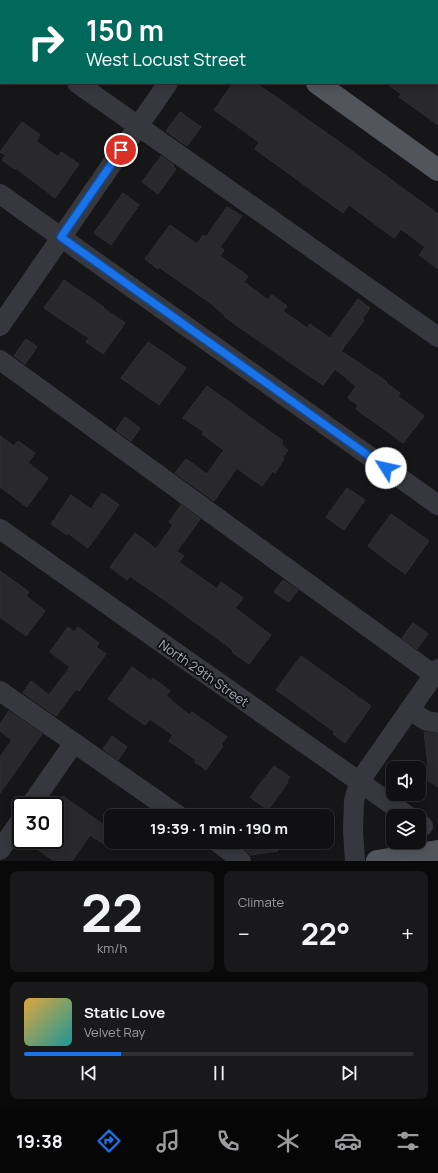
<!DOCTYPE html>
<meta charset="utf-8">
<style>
body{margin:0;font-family:Manrope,sans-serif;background:#19191b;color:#f1f3f6;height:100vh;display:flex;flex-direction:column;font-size:15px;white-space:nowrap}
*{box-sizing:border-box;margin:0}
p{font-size:13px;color:#9c9d9f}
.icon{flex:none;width:22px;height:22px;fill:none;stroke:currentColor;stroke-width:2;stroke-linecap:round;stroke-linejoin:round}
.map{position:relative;height:861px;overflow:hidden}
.panel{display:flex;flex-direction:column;gap:10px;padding:10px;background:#09090a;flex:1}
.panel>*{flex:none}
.top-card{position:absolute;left:0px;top:0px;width:438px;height:84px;box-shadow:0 2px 10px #0003,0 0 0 1px #303032;background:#00695c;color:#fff;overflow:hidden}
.fabs{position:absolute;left:386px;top:761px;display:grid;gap:8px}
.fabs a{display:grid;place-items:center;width:40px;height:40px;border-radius:8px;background:#101012;box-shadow:0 2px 10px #0003,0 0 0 1px #303032;font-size:20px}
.speed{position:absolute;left:12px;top:797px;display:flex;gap:8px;font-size:20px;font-weight:700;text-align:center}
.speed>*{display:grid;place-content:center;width:52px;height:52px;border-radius:50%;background:#101012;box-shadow:0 2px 10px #0003,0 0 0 1px #303032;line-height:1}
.speed .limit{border:2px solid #111;border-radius:6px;background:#fff;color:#111}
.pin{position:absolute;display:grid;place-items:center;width:34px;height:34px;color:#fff;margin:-17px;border:2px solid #fff;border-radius:50%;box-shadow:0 1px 4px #0007}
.me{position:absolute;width:44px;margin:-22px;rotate:305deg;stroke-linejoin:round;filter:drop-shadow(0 0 3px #0008)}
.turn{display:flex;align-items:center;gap:14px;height:84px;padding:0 20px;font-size:18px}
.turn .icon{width:52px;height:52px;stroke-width:2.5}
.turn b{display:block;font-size:28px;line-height:34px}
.big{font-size:30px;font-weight:700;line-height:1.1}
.panel .tile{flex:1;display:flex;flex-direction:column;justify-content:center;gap:6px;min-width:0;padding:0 14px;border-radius:8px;background:#19191b}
.panel .dial{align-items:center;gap:0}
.dial b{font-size:52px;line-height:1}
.song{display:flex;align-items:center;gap:12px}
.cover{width:48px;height:48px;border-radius:6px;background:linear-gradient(135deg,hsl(40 70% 55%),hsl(180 70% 35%))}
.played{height:4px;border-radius:2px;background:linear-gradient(90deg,#1a73e8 25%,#303032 25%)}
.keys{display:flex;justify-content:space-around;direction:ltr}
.heat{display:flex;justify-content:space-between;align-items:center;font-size:22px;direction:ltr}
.panel .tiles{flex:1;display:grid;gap:10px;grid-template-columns:1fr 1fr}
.tile:last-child{grid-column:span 2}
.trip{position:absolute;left:104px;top:809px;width:230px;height:40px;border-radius:8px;background:#101012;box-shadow:0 2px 10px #0003,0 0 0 1px #303032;font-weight:700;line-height:40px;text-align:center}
.dock{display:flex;height:64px;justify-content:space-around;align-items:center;background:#060607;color:#9c9d9f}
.dock .icon{width:28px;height:28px}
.dock .current{color:#1a73e8}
.dock b{font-size:18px;color:#f1f3f6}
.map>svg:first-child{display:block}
</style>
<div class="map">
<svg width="438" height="861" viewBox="0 0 438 861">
<rect width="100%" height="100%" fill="#161618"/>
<!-- building -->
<g fill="#29292c" stroke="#303034">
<path d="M233,83h21l9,5 82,58 93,68v55l-19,-14 6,-8 -24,-18 -7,9 -45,-33 -6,8 -88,-64 4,-7 -45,-32z"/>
<path d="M386,83h52v42l-39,-28 2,-3z"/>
<path d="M180,112l21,15 -14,19 -21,-15z"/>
<path d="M22,122l18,13 -4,6 22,16 3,-5 18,12 -24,34 -39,-30 -1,1 -13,-9 4,-5 -6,-3z"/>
<path d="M161,156l13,9 -1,1 3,3 -18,25 -16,-12z"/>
<path d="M123,193l16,12 -28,40 -17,-12z"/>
<path d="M227,207l15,9 -22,31 4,3 -4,6 28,20 -4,6 24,18 4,-5 15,11 -4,5 24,17 3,-4 20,14 28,-39 12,9 -8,11 2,1 -23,31 46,31 -1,1 14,10 -2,3 26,20 -21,27 -47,-34 2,-4 -10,-7 8,-12 -21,-17 -12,16 -83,-57 -15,-11v-1l-12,-11 -54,-38 -1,2 -13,-10 25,-34 27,19 6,-9 3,2z"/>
<path d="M64,280l40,27 -1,1 22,15 -22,31 -17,-12 3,-4 -45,-30z"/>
<path d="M26,339l11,8 -12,17 -11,-8z"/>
<path d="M148,342l38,26 -27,37 -38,-27z"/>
<path d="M207,386l76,55 -2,3 7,6 -6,8 2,1 -9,14 -2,-2 -11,15 -25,-18 -23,33 -39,-28 11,-14 21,15 17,-24 -22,-16 2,-2 -21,-14z"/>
<path d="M125,417l15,11 -9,13 -15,-11z"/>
<path d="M0,436l14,10 4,-5 17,12 -7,10 20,15 -21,29 -27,-20z"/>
<path d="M347,488l18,12 -21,30 -18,-13z"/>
<path d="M102,493l17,12 -31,43 -20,-15 -1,2 -16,-11 20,-29 20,14z"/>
<path d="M181,505l19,14 -23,32 7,5 -5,6 38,27 4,-7 22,16 -8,10 36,27 -22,29 -17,-12 1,-2 -70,-51 -33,-23 -3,4 -17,-13 25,-34 21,16 17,-24 -4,-3z"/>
<path d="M391,514l38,27 -24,33 -37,-28z"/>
<path d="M0,571l29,21 -3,4 19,15 -19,25 -26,-19z"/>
<path d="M283,580l15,10 -9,12 -15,-10z"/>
<path d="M413,623l15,11 -11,15 -15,-11z"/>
<path d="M68,627l6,5 4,-5 21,16 -3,4 10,7 -27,37 -3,-2 -20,27 -33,-23 8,-12 18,14 21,-28 -20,-15z"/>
<path d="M301,656l70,50 -26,37 -12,-9 2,-2 -59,-42z"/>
<path d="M132,667l19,14 2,-3 17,13 -4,5 22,18h2l2,-2 35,25 -6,7 2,2 -17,24 -11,-8 1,-2 -27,-19 4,-6 -23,-16 -5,6 -37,-26z"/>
<path d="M9,711l33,23 -42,59v-36l12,-17 -12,-9v-7z"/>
<path d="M424,732l14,2v53l-17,-11 7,-10z"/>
<path d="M112,736l15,11 -9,13 -15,-11z"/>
<path d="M274,766l16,11 -3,4 1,1 -20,28 -18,-13z"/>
<path d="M63,796l48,34v4l-7,10 -14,-9 -18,26h-18l-30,-21h31v-32z"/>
<path d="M250,842h34l-6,9 -27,4 -6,-6z"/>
</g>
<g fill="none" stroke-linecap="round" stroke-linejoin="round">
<!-- minor -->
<g stroke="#37383d" stroke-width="20">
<path d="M238,1l1,-1"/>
<path d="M0,28l1,1"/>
<path d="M77,83l361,254"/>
<path d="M0,194l438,311"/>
<path d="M0,326l168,-243"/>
<path d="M0,360l434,315"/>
<path d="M0,529l408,287"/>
<path d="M0,691l179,125"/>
<path d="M409,710l18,11 11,2"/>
<path d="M30,806l44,-63"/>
<path d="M419,824l4,2"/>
<path d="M217,842l19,14 5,5"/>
<path d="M0,850l21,-30"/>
<path d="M355,861l-2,-31 1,-29 5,-19 79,-113"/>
</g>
<!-- major -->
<g stroke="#53555c" stroke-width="22">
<path d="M200,0l1,1"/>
<path d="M317,83l121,87"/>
<path d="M377,861l61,-10"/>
</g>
</g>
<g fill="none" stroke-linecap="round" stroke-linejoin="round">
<!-- route casing -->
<g stroke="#114b97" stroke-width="10">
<path id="route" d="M121,150l-60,87 325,231"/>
</g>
<!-- route -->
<use href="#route" stroke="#1a73e8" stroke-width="7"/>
</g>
<g text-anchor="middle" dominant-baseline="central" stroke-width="4" stroke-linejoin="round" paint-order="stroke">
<!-- street labels -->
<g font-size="13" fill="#a8adb8" stroke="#111113">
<text transform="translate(204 673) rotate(35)">North 29th Street</text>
</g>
</g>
</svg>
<div class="fabs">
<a><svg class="icon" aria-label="sound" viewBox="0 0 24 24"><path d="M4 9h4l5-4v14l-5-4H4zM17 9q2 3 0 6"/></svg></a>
<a><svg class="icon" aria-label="layers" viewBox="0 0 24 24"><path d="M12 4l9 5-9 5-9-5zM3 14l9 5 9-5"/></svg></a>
</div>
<div class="speed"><div class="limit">30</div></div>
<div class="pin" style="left:121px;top:150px;background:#d93025"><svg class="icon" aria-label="arrive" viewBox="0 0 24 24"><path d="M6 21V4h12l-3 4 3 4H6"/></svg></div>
<svg class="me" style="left:386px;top:468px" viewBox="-20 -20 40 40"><circle r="19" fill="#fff"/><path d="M0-13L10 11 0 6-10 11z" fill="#1a73e8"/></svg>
<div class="trip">19:39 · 1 min · 190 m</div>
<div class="top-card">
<div class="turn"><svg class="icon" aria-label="right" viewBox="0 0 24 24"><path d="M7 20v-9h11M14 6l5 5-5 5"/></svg><div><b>150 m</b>West Locust Street</div></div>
</div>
</div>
<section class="panel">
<div class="tiles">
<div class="tile dial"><b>22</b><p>km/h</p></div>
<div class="tile"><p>Climate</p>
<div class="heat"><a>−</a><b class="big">22°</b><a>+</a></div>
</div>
<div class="tile">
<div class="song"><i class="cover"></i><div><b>Static Love</b><p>Velvet Ray</p></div></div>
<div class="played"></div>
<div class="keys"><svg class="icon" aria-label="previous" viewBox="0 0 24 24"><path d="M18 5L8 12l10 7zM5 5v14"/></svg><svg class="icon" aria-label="pause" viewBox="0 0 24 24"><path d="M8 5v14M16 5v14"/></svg><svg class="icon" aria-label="next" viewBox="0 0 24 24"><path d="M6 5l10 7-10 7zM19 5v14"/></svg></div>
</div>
</div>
</section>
<nav class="dock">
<b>19:38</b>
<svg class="icon current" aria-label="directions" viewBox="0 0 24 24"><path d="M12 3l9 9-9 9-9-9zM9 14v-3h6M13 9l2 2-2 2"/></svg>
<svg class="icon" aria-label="music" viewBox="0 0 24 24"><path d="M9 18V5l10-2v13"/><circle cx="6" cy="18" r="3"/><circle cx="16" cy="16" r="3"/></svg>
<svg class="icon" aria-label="phone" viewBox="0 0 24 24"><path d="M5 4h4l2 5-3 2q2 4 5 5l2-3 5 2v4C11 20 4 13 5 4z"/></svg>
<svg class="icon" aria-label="climate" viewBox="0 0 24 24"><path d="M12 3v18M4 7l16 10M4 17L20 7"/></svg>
<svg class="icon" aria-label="car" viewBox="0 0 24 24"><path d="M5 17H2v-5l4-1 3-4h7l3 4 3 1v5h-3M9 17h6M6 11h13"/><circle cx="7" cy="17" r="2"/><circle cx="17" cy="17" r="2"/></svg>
<svg class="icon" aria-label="filters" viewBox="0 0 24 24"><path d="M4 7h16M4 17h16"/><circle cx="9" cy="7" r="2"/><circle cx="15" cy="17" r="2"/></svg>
</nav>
